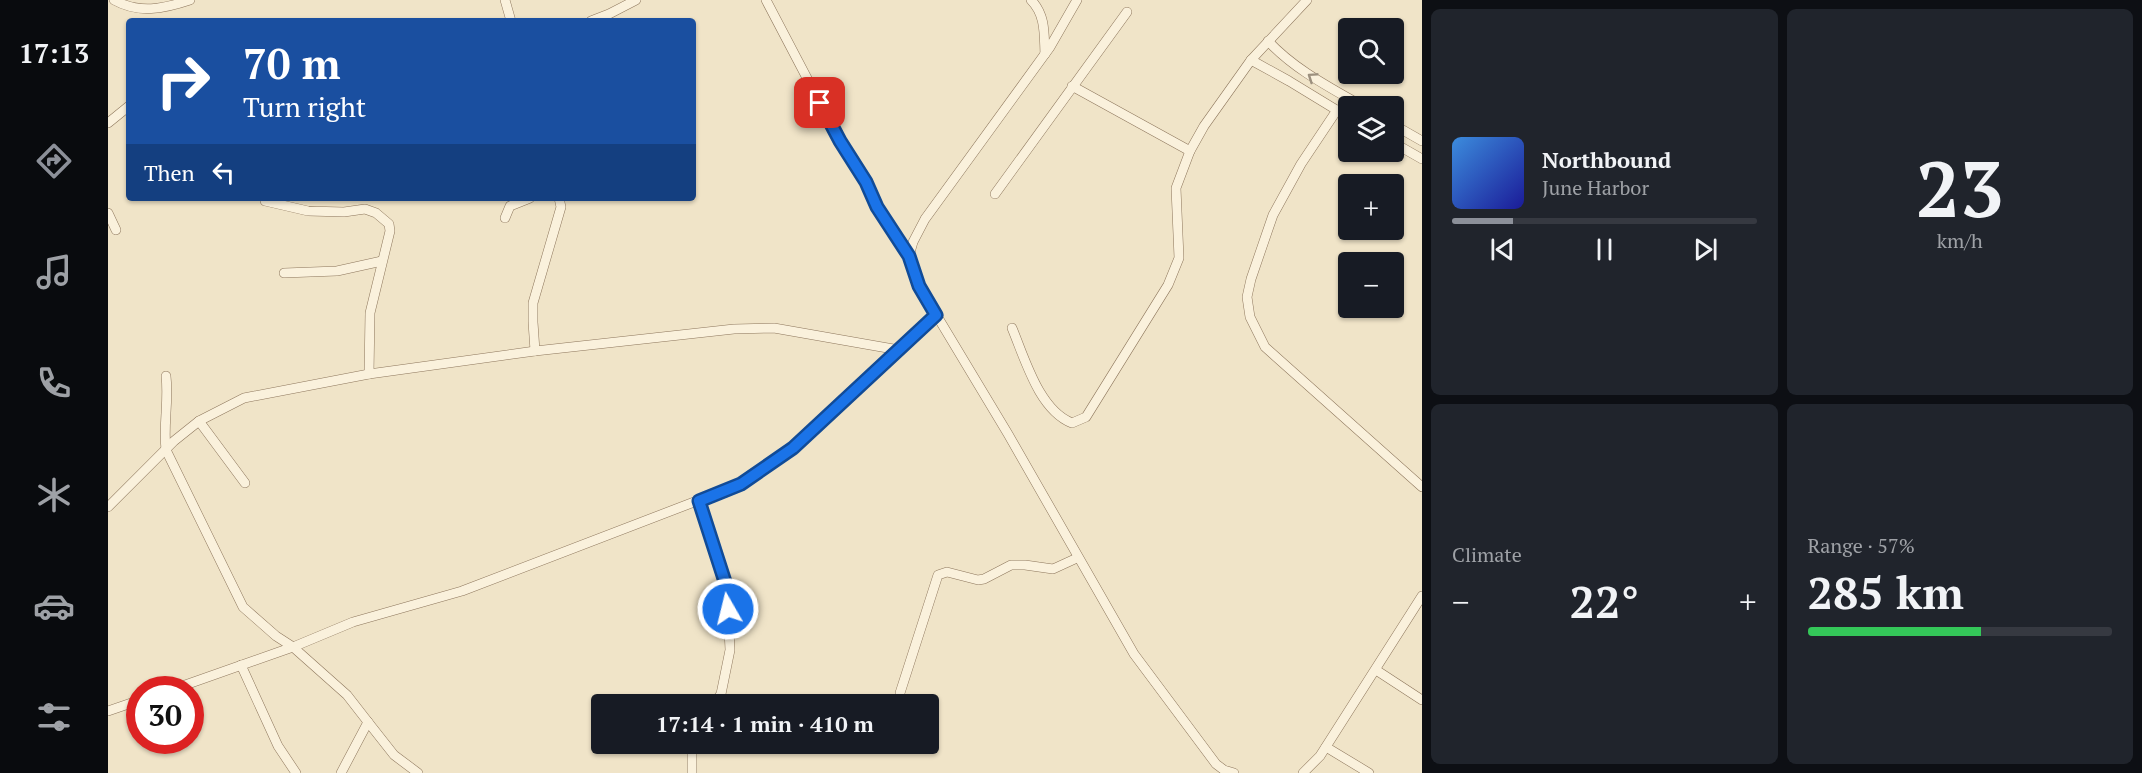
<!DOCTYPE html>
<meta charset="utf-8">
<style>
body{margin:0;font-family:"PT Serif",serif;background:#20242c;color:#f1f3f6;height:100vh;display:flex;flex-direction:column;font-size:22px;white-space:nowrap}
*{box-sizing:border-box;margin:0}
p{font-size:20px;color:#9ea1a6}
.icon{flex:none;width:33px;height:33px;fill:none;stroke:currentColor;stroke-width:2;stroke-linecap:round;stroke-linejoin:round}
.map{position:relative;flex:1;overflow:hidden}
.drawer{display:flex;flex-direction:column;gap:9px;padding:9px;background:#0d0f14;width:720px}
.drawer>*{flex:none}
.hud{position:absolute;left:18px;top:18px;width:570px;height:183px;border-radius:6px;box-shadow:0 2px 4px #0004;background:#1a4fa0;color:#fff;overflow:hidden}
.tools{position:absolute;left:1230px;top:18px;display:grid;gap:12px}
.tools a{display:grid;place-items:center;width:66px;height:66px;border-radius:6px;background:#171b24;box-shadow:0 2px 4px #0004;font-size:30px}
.speed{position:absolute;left:18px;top:676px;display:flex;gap:12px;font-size:30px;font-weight:700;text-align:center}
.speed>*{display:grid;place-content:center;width:78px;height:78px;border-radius:50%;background:#171b24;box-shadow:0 2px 4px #0004;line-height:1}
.speed .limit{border:9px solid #d22;background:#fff;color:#111}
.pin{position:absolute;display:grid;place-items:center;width:51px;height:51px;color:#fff;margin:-26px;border-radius:12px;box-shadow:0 3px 9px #0006}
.me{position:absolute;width:66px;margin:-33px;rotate:352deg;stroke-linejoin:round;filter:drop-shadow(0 0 4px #0008)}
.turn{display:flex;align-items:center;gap:21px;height:126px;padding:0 18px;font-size:27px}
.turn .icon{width:78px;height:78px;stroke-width:2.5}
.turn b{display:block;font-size:42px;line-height:51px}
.then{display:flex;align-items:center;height:57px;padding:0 18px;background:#0003;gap:12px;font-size:22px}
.big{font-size:45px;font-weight:700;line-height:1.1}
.drawer .widget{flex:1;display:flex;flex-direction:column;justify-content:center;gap:9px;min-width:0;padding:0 21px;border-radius:9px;background:#20242c}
.drawer .dial{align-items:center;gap:0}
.dial b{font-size:78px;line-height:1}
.song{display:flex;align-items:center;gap:18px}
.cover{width:72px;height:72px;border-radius:9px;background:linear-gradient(135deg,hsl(210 70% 55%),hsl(240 70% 35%))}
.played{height:6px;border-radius:3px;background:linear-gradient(90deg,#8c9099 20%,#363941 20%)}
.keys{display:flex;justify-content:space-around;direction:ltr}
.heat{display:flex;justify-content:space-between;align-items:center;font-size:33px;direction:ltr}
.charge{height:9px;border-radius:4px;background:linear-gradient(90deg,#34c759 57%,#363941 0)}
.drawer .tiles{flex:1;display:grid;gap:9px;grid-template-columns:repeat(2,1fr)}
.trip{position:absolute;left:483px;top:694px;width:348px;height:60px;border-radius:6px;background:#171b24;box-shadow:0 2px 4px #0004;font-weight:700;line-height:60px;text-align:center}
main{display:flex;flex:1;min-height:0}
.tab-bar{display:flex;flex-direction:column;width:108px;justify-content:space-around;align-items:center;background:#090b0e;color:#9ea1a6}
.tab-bar .icon{width:42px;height:42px}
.tab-bar .current{color:#8c9099}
.tab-bar b{font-size:27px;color:#f1f3f6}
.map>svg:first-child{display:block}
</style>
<main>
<nav class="tab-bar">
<b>17:13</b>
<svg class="icon current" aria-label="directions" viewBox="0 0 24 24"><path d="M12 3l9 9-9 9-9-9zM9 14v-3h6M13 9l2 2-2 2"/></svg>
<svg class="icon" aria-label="music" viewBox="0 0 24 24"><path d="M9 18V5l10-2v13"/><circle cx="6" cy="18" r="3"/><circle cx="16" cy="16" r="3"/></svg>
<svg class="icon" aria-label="phone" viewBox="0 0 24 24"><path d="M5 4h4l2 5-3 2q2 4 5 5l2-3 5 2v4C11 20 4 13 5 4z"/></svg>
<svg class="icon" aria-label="climate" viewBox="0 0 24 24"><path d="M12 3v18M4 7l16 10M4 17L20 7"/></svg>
<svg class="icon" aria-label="car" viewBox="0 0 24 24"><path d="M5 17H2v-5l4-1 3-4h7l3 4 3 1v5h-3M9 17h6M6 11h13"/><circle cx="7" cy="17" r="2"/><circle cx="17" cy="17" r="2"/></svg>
<svg class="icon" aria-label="filters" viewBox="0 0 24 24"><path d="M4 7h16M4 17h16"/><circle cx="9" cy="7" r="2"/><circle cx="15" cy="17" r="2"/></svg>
</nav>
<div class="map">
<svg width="1314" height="773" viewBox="0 0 1314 773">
<rect width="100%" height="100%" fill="#f0e4c8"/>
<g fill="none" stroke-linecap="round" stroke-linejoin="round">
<!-- street casing -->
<g stroke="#8d765c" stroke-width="10">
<g id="street">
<path d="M6,0c25,14 49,9 76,0"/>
<path d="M397,0l6,21"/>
<path d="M658,0l74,141 26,41 11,25 13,21 19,28"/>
<path d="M923,0c15,15 13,35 14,54"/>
<path d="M969,0l-27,47 -125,172 -12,23 -4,14 10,30 89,148 126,220 82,110 8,6 10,3"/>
<path d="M483,21l18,-7 27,-14"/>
<path d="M1160,41c26,28 61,46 94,65"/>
<path d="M1143,60l38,21 59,36"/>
<path d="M964,86l118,65"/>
<path d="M1229,110l-36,54 -28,51 -22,64 -4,18 3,20 15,30 157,140"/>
<path d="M0,123l21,-17"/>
<path d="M1286,125l28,16"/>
<path d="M1286,143l28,16"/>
<path d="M887,194l132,-182"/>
<path d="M157,201l43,10 36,1 21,-3 11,4 13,11 1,7 -20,82 -1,61"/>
<path d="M0,213l8,17"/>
<path d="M397,218l5,-12 20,-8"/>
<path d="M176,273l53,-2 45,-10"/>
<path d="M904,328c13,31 27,82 60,95l14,-6 82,-132 11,-27 -3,-70 14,-37 14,-25 47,-66 56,-60"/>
<path d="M427,351l-2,-29v-19l28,-96 -2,-9"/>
<path d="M58,376c3,25 -3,49 0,74l77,157 33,29 17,11 54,48 21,27 -27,51"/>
<path d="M91,421l46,62"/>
<path d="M591,501l28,87 3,62 -9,44 -8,11"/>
<path d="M0,507l66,-66 25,-20 45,-23 125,-24 166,-23 199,-22 40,-1 125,22"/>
<path d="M133,665l37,81 18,27"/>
<path d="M1268,670l46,30"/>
<path d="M63,690l122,-43 60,-25 109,-31 279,-107 52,-36 143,-133"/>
<path d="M792,693l38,-118 9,-3 31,8 6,-1 27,-14h14l28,4 24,-11"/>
<path d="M0,711l32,-11"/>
<path d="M260,722l26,33 24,18"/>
<path d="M1218,747l43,26"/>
<path d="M584,773v-22l2,-7"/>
<path d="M1195,773l17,-17 102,-160"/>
</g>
</g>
<!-- street -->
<use href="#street" stroke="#faf1dc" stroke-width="9"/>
</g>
<!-- one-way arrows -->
<defs><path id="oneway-chevron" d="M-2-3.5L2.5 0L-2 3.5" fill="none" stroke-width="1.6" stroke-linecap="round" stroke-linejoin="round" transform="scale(1.5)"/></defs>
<use stroke="#9c907e" href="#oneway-chevron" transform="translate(1204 77) rotate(-146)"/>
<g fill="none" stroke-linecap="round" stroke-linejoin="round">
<!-- route casing -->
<g stroke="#114b97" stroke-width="15">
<path id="route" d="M620,609l-1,-21 -28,-87 42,-17 52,-36 143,-133 -17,-29 -10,-30 -32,-49 -11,-25 -26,-41 -20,-38"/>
</g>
<!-- route -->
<use href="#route" stroke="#1a73e8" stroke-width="10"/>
</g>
</svg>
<div class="tools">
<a><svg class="icon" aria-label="search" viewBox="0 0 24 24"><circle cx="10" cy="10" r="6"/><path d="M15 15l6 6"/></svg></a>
<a><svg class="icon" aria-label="layers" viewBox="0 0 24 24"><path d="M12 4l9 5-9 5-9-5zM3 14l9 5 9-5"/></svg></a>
<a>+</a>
<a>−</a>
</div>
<div class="speed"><div class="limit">30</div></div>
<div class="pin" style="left:712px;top:103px;background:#d93025"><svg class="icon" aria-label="arrive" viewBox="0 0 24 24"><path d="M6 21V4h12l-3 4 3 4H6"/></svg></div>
<svg class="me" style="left:620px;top:609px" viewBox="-20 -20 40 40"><circle r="17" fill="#1a73e8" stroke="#fff" stroke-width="3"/><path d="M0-11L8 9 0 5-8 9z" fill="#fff"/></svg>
<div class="trip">17:14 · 1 min · 410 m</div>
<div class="hud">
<div class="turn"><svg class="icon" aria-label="right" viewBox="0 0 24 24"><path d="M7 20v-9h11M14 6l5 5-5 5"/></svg><div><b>70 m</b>Turn right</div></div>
<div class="then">Then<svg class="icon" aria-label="left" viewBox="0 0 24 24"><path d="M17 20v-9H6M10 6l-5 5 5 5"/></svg></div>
</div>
</div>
<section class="drawer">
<div class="tiles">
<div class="widget">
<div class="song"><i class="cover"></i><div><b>Northbound</b><p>June Harbor</p></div></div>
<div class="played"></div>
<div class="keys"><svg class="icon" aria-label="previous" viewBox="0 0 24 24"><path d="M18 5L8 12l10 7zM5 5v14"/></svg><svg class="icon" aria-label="pause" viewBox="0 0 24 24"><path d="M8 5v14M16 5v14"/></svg><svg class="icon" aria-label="next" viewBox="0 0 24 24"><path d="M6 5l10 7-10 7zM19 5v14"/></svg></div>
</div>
<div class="widget dial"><b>23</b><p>km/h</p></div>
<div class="widget"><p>Climate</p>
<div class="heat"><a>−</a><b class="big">22°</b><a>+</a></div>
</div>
<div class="widget"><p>Range · 57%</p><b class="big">285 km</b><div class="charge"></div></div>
</div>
</section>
</main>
